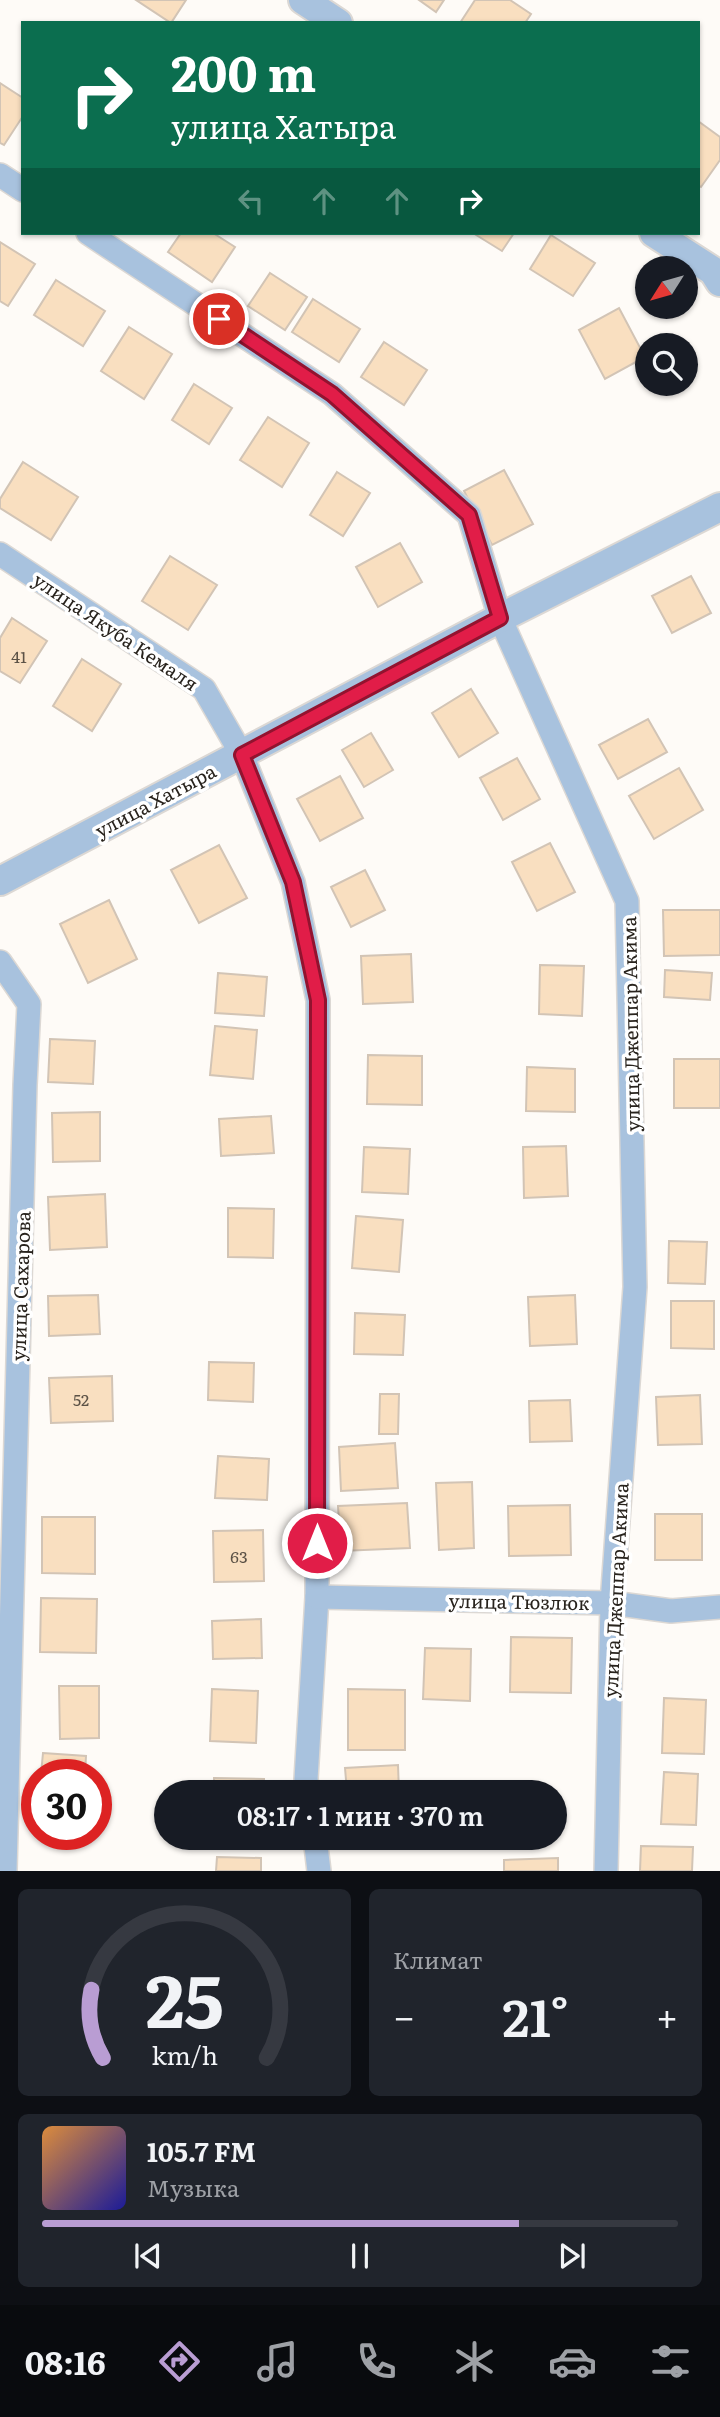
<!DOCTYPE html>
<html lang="ru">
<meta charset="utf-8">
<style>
body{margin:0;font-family:Literata,serif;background:#20242c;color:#f1f3f6;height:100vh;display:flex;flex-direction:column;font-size:26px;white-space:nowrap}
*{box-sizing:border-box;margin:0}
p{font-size:23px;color:#9ea1a6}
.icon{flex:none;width:38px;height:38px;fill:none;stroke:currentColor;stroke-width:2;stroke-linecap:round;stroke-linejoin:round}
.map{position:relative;height:1871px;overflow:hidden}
.drawer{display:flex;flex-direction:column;gap:18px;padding:18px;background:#0d0f14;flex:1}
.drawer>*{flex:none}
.banner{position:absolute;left:21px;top:21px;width:679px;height:214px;border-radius:0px;box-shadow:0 2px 5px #0004;background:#0b6e4f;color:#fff;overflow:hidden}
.needle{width:46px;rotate:233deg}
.fabs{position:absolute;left:635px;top:256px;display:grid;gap:14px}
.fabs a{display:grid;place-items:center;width:63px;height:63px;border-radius:50%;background:#171b24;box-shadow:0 2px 5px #0004;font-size:35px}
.speed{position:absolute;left:21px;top:1759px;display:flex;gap:14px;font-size:35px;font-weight:700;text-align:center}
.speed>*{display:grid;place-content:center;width:91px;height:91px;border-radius:50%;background:#171b24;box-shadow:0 2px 5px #0004;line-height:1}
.speed .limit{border:10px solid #d22;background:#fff;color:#111}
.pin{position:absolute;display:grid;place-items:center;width:60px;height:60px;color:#fff;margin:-30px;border:4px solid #fff;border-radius:50%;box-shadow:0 2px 7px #0007}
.me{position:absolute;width:77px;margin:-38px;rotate:0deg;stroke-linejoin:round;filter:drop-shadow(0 0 5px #0008)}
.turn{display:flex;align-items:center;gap:24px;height:147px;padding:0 35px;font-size:32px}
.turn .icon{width:91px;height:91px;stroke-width:2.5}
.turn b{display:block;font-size:49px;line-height:60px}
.lanes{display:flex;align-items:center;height:66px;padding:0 35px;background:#0003;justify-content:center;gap:35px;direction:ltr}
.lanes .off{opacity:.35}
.big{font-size:52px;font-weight:600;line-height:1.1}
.drawer .widget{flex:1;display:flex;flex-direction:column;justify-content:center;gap:10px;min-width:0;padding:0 24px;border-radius:10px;background:#20242c}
.drawer .dial{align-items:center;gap:0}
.dial svg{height:182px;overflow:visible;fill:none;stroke:#363941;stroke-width:7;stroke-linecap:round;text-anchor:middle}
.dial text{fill:#f1f3f6;stroke:none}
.song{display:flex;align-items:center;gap:21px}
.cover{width:84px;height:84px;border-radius:10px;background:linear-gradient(135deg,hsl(30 70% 55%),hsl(240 70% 35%))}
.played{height:7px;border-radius:4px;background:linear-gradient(90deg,#b99dd3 75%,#363941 75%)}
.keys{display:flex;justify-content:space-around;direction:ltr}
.heat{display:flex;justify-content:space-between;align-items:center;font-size:38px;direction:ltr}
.drawer .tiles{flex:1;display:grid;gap:18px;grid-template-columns:1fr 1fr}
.widget:last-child{grid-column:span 2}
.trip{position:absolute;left:154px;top:1780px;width:413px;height:70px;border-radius:35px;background:#171b24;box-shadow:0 2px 5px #0004;font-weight:600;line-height:70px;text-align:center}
.tab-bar{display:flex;height:112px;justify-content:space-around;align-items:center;background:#090b0e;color:#9ea1a6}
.tab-bar .icon{width:49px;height:49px}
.tab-bar .on{color:#b99dd3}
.tab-bar b{font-size:32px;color:#f1f3f6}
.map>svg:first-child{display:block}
</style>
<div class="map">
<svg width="720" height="1871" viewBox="0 0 720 1871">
<rect width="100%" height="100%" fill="#fefbf7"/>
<!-- building -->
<g fill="#f9dfc0" stroke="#d2c4b5" stroke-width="2">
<path d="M136,0h50l-15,23z"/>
<path d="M419,0h25l-8,12z"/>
<path d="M475,0h35l21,14 -6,9h-65z"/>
<path d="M0,83l23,15v18l-19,29 -4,-2z"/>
<path d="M698,121l22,16v23l-19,27 -3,-2z"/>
<path d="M181,233h32l22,14 -23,35 -44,-30z"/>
<path d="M473,233h41l-12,18z"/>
<path d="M551,235l44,28 -22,33 -43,-27z"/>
<path d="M0,242l35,22 -27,42 -8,-5z"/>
<path d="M270,273l37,24 -22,33 -37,-24z"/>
<path d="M56,280l49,31 -22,35 -49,-31z"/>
<path d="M313,299l47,30 -21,33 -47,-30z"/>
<path d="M619,308l26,49 -40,22 -26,-49z"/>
<path d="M129,327l43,27 -28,45 -43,-28z"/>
<path d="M384,342l43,28 -23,35 -43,-28z"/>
<path d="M194,384l38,24 -23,36 -37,-24z"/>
<path d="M268,417l41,26 -27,44 -42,-27z"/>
<path d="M23,462l55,35 -27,43 -51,-32v-9z"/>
<path d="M504,470l29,54 -41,21 -28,-54z"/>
<path d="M337,472l33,21 -27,43 -33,-21z"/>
<path d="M400,543l22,39 -44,25 -22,-40z"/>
<path d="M170,556l47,29 -29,45 -46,-29z"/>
<path d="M691,576l20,37 -39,20 -20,-37z"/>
<path d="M12,618l35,23 -27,42 -20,-12v-33z"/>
<path d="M82,659l39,25 -29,47 -39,-25z"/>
<path d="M471,689l27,44 -39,24 -27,-44z"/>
<path d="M648,719l19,33 -49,27 -19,-34z"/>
<path d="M371,733l22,37 -29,17 -22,-37z"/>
<path d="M517,758l23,41 -37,21 -23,-42z"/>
<path d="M679,768l24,42 -49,29 -25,-43z"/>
<path d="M340,776l23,42 -43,23 -23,-42z"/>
<path d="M550,843l25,49 -38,19 -25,-49z"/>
<path d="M219,845l28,53 -48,25 -28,-53z"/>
<path d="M365,870l20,40 -34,17 -20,-40z"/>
<path d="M109,900l28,59 -49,24 -28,-59z"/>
<path d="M663,910h57v45l-56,1z"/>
<path d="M411,954l2,48 -50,2 -2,-48z"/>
<path d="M540,965l44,1 -2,50 -43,-2z"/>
<path d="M665,970l47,3 -2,27 -46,-3z"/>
<path d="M218,973l49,4 -3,39 -49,-3z"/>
<path d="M215,1026l42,4 -4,49 -43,-4z"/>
<path d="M50,1039l45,2 -2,43 -45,-2z"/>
<path d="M368,1055l54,1v49l-55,-1z"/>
<rect x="674" y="1059" width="46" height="49"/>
<path d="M527,1067l48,2v43l-49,-1z"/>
<path d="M100,1112v49l-47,1 -1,-49z"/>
<path d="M271,1116l3,37 -53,3 -2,-37z"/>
<path d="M566,1146l2,50 -44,2 -1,-51z"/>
<path d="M364,1147l46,2 -2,45 -46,-2z"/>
<path d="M105,1194l2,53 -57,3 -2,-53z"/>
<path d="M228,1208l46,1 -1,49 -45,-1z"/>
<path d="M356,1216l47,4 -4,52 -47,-4z"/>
<path d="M669,1241l38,1 -2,42 -37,-1z"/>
<path d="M98,1295l2,39 -51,2 -1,-40z"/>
<path d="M575,1295l2,49 -47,2 -2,-49z"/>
<path d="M671,1301h43v48l-43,-1z"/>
<path d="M355,1313l50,2 -2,40 -49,-1z"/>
<path d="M209,1362l45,1 -1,39 -45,-2z"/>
<path d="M112,1376l1,45 -62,2 -2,-45z"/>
<path d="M380,1394h19l-1,40h-19z"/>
<path d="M700,1395l2,49 -44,1 -2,-48z"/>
<path d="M570,1400l2,41 -42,1 -1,-41z"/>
<path d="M395,1443l3,45 -57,3 -2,-44z"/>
<path d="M218,1456l51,3 -2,41 -52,-2z"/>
<path d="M472,1482l2,66 -35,2 -3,-67z"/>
<path d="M407,1503l3,45 -69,3 -3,-45z"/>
<path d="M570,1505l1,50 -62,1 -1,-50z"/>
<rect x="655" y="1514" width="47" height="46"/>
<path d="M42,1517h53v57l-53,-1z"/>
<path d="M263,1530l1,51 -50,1 -1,-51z"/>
<path d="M41,1598l56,1 -1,54 -56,-1z"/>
<path d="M261,1619l1,39 -49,1 -1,-38z"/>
<path d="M511,1637l61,1 -1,55 -61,-1z"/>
<path d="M425,1648l46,1 -1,52 -47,-2z"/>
<path d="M59,1686h40v52l-39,1z"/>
<path d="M212,1689l46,2 -2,52 -46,-2z"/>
<path d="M348,1689l57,1v60h-57z"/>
<path d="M664,1698l42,2 -2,54 -42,-1z"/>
<path d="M43,1753l43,3 -1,18h-44z"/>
<path d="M398,1765l1,27h-52l-2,-24z"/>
<path d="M664,1772l34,2 -2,51 -35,-1z"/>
<path d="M214,1778l50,1v13h-50z"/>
<path d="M463,1786l43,2 -1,4h-42z"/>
<path d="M641,1846l52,1 -1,24h-52z"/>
<path d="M217,1857l44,1v13h-45z"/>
<path d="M558,1858v13h-54v-11z"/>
</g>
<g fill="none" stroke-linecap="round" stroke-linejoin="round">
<!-- minor casing -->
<g stroke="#dcd8d4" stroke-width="26">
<g id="minor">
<path d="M0,175l23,15"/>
<path d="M88,233l244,161 137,121 31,103 127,283 8,386 -23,316 -6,268"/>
<path d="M0,554l204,135 38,66 51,127 25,118 -1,597 -11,182 2,13"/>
<path d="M0,962l29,42 -4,81 -20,786"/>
<path d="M317,1597l295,6 59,8 49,-4"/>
<path d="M315,1838l4,33"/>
</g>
</g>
<!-- tertiary casing -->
<g stroke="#dcd8d4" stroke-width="32">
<g id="tertiary">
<path d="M303,0l35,23"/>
<path d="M654,233l59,38 7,11"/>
<path d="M0,881l500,-263 220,-111"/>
</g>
</g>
<!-- minor -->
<use href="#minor" stroke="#a8c2de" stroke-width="23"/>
<!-- tertiary -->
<use href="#tertiary" stroke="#a8c2de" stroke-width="28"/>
</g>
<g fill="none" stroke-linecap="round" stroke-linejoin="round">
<!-- route casing -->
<g stroke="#92132f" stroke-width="18">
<path id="route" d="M219,319l113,75 137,121 31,103 -258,137 51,127 25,118 -1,543"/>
</g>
<!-- route -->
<use href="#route" stroke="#e11d48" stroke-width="12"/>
</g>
<g text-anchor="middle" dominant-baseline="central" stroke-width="7" stroke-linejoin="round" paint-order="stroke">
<!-- number labels -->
<g font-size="16" fill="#5c5246">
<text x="19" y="656">41</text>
<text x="81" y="1399">52</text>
<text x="239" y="1556">63</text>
</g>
<!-- street labels -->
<g font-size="19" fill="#28231d" stroke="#fff">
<text transform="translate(116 631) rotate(34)">улица Якуба Кемаля</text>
<text transform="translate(155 800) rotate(-28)">улица Хатыра</text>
<text transform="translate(630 1024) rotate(-91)">улица Джеппар Акима</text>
<text transform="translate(20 1286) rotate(-88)">улица Сахарова</text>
<text transform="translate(615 1590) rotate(-87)">улица Джеппар Акима</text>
<text transform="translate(519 1601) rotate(1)">улица Тюзлюк</text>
</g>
</g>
</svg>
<div class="fabs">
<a><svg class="needle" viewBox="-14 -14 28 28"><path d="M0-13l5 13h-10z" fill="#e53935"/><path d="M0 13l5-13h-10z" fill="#9ea1a6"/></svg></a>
<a><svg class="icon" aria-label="search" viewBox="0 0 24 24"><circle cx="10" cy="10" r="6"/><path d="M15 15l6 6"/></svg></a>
</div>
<div class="speed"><div class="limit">30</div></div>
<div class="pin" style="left:219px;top:319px;background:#d93025"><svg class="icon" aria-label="arrive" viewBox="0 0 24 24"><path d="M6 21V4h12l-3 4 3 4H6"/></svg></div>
<svg class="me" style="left:317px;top:1543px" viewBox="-20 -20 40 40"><circle r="17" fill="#e11d48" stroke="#fff" stroke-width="3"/><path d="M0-11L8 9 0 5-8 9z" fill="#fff"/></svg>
<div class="trip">08:17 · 1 мин · 370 m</div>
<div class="banner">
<div class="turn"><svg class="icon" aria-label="right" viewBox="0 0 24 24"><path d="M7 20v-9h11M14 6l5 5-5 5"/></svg><div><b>200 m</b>улица Хатыра</div></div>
<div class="lanes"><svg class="icon off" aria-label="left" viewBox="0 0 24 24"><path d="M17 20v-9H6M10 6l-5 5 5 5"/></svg><svg class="icon off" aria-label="ahead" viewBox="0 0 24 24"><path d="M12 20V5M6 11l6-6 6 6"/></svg><svg class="icon off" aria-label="ahead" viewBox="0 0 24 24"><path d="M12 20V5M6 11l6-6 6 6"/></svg><svg class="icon" aria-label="right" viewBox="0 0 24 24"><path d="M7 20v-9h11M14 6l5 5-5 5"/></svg></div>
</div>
</div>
<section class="drawer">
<div class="tiles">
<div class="widget dial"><svg viewBox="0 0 100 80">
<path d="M14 69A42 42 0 1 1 86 69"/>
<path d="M14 69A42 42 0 0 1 9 39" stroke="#b99dd3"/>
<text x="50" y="56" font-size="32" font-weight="700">25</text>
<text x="50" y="72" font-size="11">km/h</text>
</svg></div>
<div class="widget"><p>Климат</p>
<div class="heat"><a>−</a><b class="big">21°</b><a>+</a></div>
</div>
<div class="widget">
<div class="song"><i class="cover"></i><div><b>105.7 FM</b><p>Музыка</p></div></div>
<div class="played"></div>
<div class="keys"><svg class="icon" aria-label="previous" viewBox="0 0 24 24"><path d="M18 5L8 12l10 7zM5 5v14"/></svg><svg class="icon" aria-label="pause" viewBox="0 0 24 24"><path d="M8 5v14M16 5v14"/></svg><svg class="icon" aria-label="next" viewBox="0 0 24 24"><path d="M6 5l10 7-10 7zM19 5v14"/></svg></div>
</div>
</div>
</section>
<nav class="tab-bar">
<b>08:16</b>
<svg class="icon on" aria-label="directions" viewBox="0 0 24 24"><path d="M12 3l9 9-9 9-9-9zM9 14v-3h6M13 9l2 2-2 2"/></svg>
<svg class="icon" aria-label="music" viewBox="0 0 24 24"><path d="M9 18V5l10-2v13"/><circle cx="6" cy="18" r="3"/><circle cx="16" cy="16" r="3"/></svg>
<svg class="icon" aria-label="phone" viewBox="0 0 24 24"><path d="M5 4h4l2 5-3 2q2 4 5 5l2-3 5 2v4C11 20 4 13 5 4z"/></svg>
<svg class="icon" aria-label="climate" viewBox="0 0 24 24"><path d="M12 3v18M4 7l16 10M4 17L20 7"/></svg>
<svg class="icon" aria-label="car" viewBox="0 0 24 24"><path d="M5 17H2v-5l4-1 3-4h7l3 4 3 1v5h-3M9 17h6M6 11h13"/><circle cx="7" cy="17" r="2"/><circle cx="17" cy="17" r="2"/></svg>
<svg class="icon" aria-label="filters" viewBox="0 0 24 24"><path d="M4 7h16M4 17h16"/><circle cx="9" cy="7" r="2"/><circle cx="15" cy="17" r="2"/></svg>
</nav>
